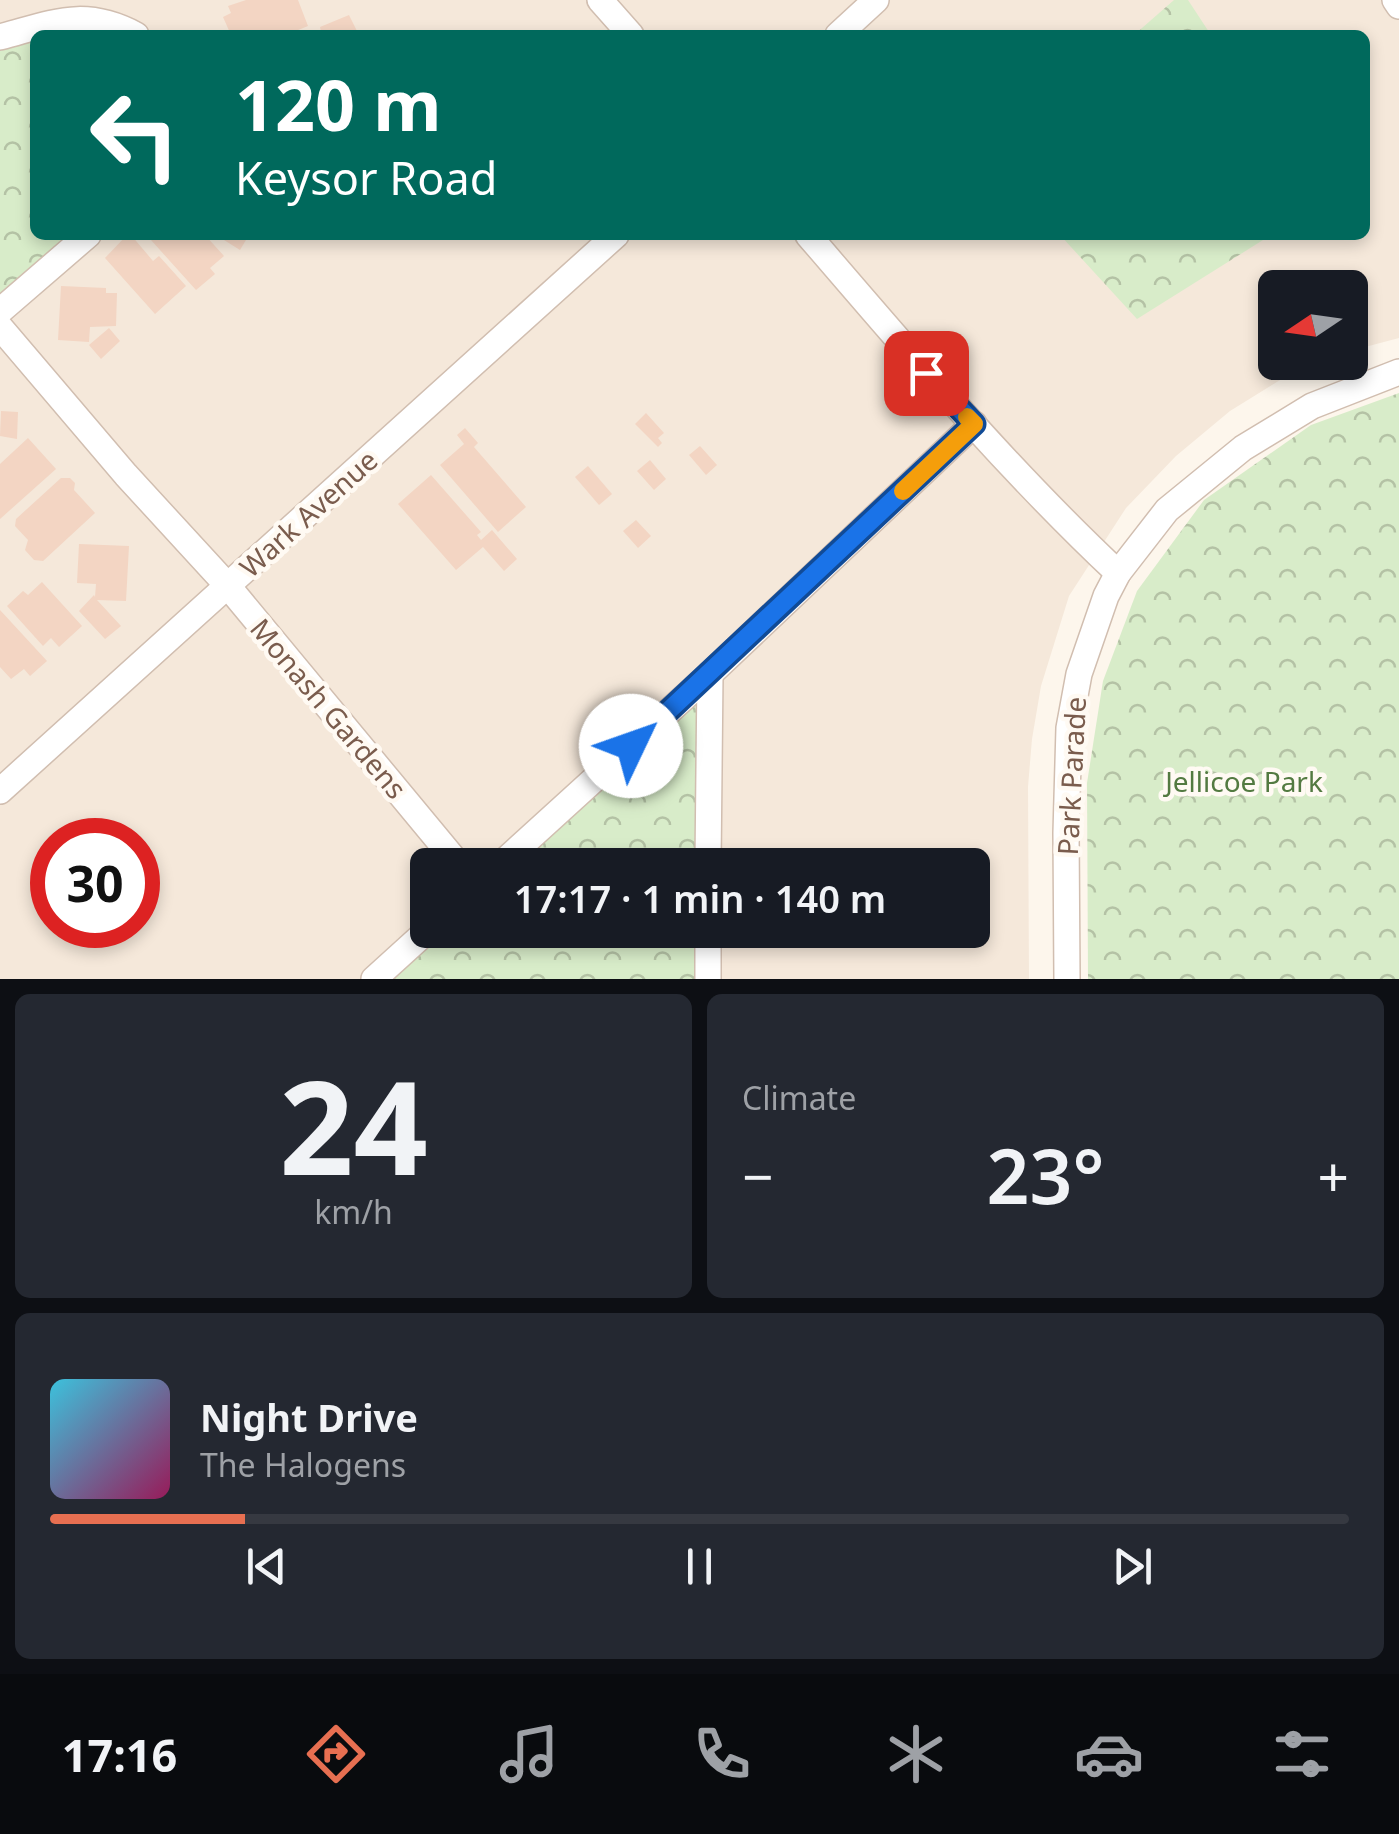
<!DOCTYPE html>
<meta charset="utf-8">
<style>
body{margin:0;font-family:"Noto Sans",sans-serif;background:#242831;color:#f1f3f6;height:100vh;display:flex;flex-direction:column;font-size:38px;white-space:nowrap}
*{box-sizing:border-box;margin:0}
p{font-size:32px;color:#9ea1a6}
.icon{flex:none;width:55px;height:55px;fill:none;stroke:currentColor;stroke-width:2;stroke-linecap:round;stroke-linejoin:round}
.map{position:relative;height:979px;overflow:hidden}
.side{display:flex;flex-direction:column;gap:15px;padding:15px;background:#0d0f14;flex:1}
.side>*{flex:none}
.banner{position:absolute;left:30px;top:30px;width:1340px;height:210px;border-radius:15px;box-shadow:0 5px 15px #0003;background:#00695c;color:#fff;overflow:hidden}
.needle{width:65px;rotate:257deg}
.buttons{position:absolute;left:1258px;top:270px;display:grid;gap:20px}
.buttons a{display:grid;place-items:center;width:110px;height:110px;border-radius:15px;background:#171b24;box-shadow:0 5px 15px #0003;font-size:50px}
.speed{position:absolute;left:30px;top:818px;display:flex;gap:20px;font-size:50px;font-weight:700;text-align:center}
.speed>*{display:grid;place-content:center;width:130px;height:130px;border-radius:50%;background:#171b24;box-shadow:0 5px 15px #0003;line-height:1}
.speed .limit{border:15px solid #d22;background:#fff;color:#111}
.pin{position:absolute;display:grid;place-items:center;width:85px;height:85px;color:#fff;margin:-42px;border-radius:20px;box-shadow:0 5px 15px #0006}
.me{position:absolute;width:110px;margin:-55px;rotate:48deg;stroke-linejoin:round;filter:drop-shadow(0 0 8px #0008)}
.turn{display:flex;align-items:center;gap:35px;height:210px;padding:0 40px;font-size:45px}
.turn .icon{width:130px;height:130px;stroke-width:2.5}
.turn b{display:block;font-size:70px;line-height:85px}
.big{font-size:75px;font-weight:600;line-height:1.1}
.side .widget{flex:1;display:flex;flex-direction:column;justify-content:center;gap:15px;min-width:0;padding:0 35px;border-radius:15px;background:#242831}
.side .dial{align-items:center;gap:0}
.dial b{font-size:130px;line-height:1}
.song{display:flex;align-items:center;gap:30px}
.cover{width:120px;height:120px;border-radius:15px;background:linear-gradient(135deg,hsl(190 70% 55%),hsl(330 70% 35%))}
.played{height:10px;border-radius:5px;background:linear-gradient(90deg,#e76f51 15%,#363941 15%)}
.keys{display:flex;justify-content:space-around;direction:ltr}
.heat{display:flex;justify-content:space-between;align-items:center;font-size:55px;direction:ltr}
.side .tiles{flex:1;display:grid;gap:15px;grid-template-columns:1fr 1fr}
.widget:last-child{grid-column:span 2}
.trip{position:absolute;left:410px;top:848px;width:580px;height:100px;border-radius:15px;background:#171b24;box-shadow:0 5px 15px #0003;font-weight:600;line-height:100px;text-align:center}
.dock{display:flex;height:160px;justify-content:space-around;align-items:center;background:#090b0e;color:#9ea1a6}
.dock .icon{width:70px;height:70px}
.dock .selected{color:#e76f51}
.dock b{font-size:45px;color:#f1f3f6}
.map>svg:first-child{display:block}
</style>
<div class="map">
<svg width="1399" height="979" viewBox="0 0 1399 979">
<defs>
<pattern id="forest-crowns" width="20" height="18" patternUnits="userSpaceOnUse" patternTransform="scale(2.5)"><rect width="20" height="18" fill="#d8ecc9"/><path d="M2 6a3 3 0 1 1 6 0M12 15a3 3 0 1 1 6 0" fill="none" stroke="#b4c2a5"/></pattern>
</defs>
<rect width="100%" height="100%" fill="#fdf6ec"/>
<!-- residential -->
<path fill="#f5e8da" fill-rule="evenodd" d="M0,0h1399v338l-49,13v-63h-75v74l42,1 -32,14 -55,34 -54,45 -50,52 -57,88 -28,90 -9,53 -4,48 1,192h-1029zM35,35h1330v200h-1330zM52,840h86v85h-86zM428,865h544v65h-544z"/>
<!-- forest -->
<g fill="url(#forest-crowns)">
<path d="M1174,0h14l23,35h-77z"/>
<path d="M70,18l66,17h-101v200h53l-88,76v-274z"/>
<path d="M1060,235h211l-134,84z"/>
<path d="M1399,393v586h-311l-1,-196 16,-102 34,-90 67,-91 107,-75z"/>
<path d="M710,674l-2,191h-208z"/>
<path d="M428,930h280v49h-334z"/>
</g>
<!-- building -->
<g fill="#f3d5c3">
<path d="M246,0h52l10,26 -22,9h-55l-8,-18 8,-4 -3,-7z"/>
<path d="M349,15l10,20h-46l8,-3 -1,-5z"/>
<path d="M127,235h4l22,26 6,-5 27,30 -31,28 -50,-56z"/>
<path d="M157,235h48l19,21 -14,12 5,6 -19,16 -45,-50z"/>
<path d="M216,235h33l-9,15z"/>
<path d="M61,286l45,2v5h11l-1,33 -26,1 -1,15 -31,-2z"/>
<path d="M109,328l11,13 -19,18 -12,-14z"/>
<path d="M1,411l17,1 -1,27 -17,-3z"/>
<path d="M646,413l18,20 -6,5 4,5 -4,4 -23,-23z"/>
<path d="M465,428l13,15 -4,4 52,60 -28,25 -58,-67 24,-21 -7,-9z"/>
<path d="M28,438l28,31 -56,50v-55z"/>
<path d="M700,446l17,19 -11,10 -17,-20z"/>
<path d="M650,460l16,19 -12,11 -17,-19z"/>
<path d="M588,466l24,28 -13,11 -24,-28z"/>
<path d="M431,475l50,57 -4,3 4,5 11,-10 25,29 -13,12 -21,-24 -27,23 -58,-66z"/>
<path d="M61,478h9l5,5 -1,7 21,23 -52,48 -9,-1 -9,-10 3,-10 -13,-14 1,-7z"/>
<path d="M636,520l15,16 -13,12 -15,-17z"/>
<path d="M79,544l50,2 -3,55 -29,-1 24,26 -16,13 -26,-28 15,-16 1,2 1,-13 -19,-1z"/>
<path d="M42,582l40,44 -23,21 -8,-9 -8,8 -36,-40 16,-15 5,4z"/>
<path d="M0,610l47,51 -17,15 -6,-7 -13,10 -11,-12z"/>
</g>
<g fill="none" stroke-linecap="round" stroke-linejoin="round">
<!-- minor casing -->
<g stroke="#d1beb0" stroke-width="28">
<g id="minor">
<path d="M600,0l31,35"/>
<path d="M1395,0l4,6"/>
<path d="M838,35l38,-35"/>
<path d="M0,37c53,-14 84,-30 136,-2"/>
<path d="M808,235c100,116 198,233 310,338"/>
<path d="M0,311l88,-76"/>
<path d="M0,327l126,148 101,110 232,280"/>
<path d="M0,791l616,-556"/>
<path d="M500,865l210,-191 264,-250"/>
<path d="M708,865l2,-191"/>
<path d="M374,979l54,-49"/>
<path d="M708,979v-49"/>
<path d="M1067,979l-1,-146 3,-105 10,-54 27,-78 12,-23 49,-63 76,-62 69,-42 87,-34"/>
</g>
</g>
<!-- minor -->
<use href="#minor" stroke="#fff" stroke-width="25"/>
</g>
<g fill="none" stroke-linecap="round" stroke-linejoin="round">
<!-- route casing -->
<g stroke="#114b97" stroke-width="25">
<path id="route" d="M631,746l343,-322 -48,-51"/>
</g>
<!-- route -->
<use href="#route" stroke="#1a73e8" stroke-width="18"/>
<!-- slow -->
<path stroke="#f59e0b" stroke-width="18" d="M903,491l71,-67 -7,-7"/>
</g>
<g text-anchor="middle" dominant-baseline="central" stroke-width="9" stroke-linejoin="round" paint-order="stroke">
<!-- street labels -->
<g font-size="28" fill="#7a5c4d" stroke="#fffaf3">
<text transform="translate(308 513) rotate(-42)">Wark Avenue</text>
<text transform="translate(329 708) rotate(50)">Monash Gardens</text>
<text transform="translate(1071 776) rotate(-87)">Park Parade</text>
</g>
<!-- park labels -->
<g font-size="28" fill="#537a41" stroke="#fffaf3">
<text x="1244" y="781">Jellicoe Park</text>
</g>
</g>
</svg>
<div class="buttons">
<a><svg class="needle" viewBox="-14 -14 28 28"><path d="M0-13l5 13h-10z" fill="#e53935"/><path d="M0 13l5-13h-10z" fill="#9ea1a6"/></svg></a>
</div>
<div class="speed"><div class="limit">30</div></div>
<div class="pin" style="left:926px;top:373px;background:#d93025"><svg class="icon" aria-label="arrive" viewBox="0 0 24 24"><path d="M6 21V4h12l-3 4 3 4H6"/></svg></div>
<svg class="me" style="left:631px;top:746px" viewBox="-20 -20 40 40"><circle r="19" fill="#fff"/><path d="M0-13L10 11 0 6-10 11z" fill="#1a73e8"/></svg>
<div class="trip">17:17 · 1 min · 140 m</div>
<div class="banner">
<div class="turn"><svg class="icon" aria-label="left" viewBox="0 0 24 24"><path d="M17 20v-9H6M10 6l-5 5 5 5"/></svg><div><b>120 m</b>Keysor Road</div></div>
</div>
</div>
<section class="side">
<div class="tiles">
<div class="widget dial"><b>24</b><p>km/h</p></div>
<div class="widget"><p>Climate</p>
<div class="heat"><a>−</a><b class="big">23°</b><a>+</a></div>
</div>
<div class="widget">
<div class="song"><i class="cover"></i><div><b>Night Drive</b><p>The Halogens</p></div></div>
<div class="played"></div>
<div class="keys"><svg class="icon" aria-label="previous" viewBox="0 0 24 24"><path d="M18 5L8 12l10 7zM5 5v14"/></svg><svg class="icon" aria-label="pause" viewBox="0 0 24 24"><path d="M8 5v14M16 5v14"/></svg><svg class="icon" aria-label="next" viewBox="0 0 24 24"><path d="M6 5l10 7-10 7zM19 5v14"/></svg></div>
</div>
</div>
</section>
<nav class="dock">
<b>17:16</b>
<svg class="icon selected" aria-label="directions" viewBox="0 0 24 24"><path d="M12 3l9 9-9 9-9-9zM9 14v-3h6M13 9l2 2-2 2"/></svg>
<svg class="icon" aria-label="music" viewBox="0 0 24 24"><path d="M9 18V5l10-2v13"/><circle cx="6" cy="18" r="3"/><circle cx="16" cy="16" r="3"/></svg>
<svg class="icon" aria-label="phone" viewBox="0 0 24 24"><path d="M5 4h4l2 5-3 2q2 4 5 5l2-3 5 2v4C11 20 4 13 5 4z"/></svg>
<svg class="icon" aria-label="climate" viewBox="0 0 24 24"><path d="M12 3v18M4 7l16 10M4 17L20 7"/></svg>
<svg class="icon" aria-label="car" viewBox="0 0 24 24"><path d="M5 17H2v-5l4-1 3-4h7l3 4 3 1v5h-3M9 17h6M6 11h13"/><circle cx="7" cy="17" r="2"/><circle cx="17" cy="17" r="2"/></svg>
<svg class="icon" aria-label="filters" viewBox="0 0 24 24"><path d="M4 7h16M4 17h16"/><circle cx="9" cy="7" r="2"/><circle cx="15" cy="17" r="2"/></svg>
</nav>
